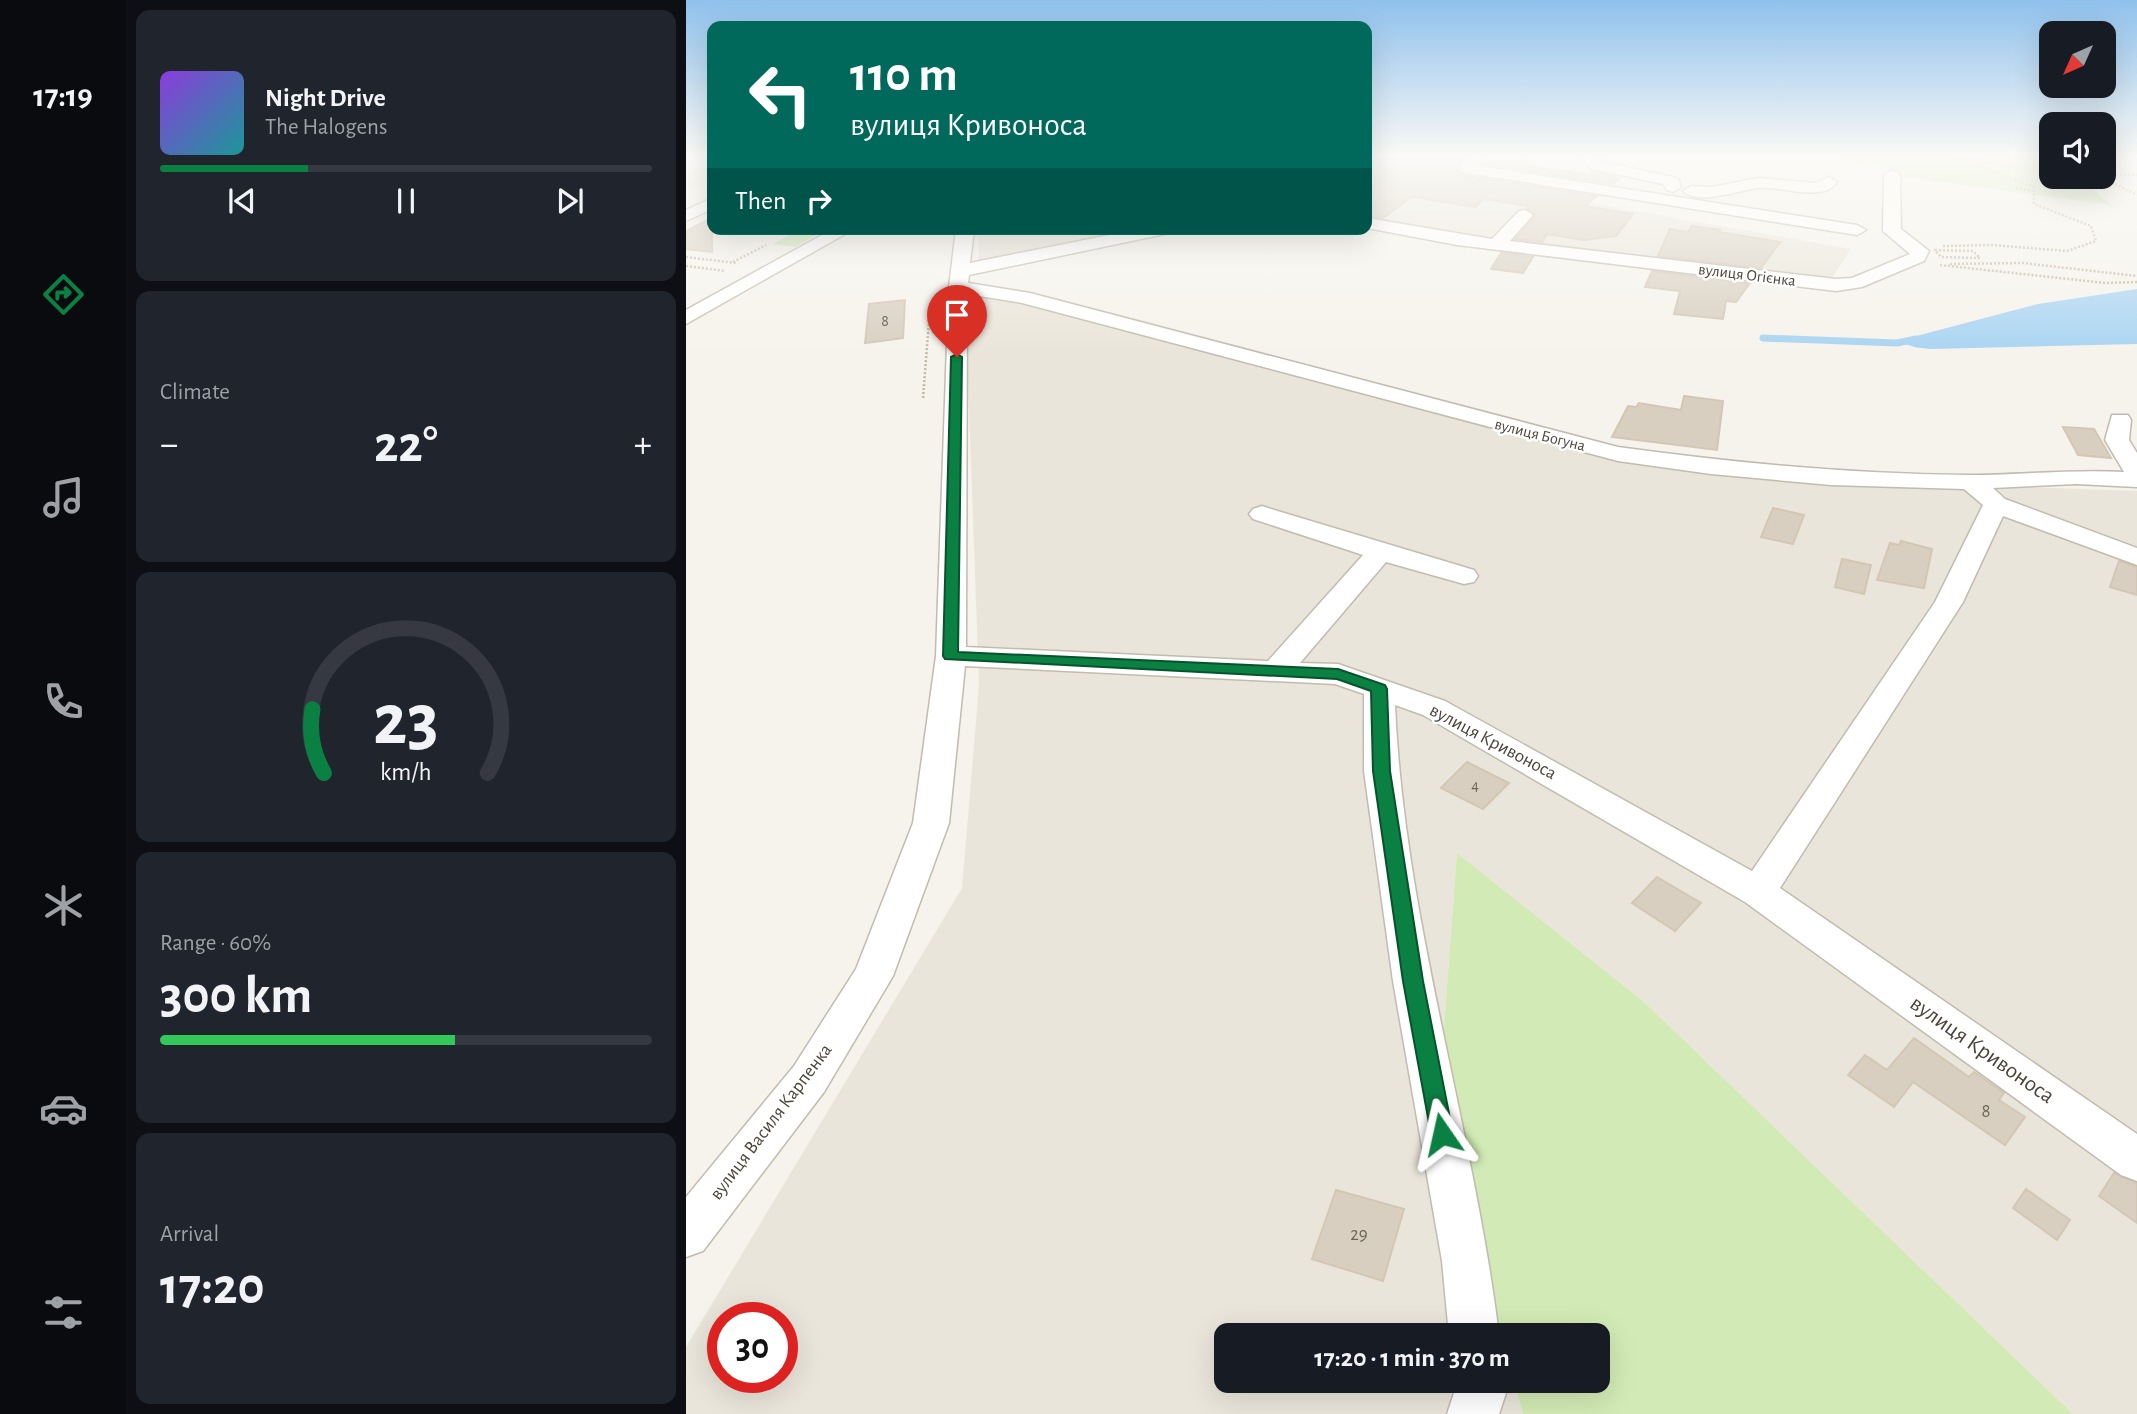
<!DOCTYPE html>
<meta charset="utf-8">
<style>
body{margin:0;font-family:"Alegreya Sans",sans-serif;background:#20242c;color:#f1f3f6;height:100vh;display:flex;flex-direction:column;font-size:26px;white-space:nowrap}
*{box-sizing:border-box;margin:0}
p{font-size:23px;color:#9ea1a6}
.icon{flex:none;width:38px;height:38px;fill:none;stroke:currentColor;stroke-width:2;stroke-linecap:round;stroke-linejoin:round}
.map{position:relative;flex:1;overflow:hidden}
.details{display:flex;flex-direction:column;gap:10px;padding:10px;background:#0d0f14;width:560px}
.details>*{flex:none}
.guide{position:absolute;left:21px;top:21px;width:665px;height:214px;border-radius:14px;box-shadow:0 7px 28px #0002;background:#00695c;color:#fff;overflow:hidden}
.needle{width:46px;rotate:225deg}
.controls{position:absolute;left:1353px;top:21px;display:grid;gap:14px}
.controls a{display:grid;place-items:center;width:77px;height:77px;border-radius:14px;background:#171b24;box-shadow:0 7px 28px #0002;font-size:35px}
.speed{position:absolute;left:21px;top:1302px;display:flex;gap:14px;font-size:35px;font-weight:700;text-align:center}
.speed>*{display:grid;place-content:center;width:91px;height:91px;border-radius:50%;background:#171b24;box-shadow:0 7px 28px #0002;line-height:1}
.speed .limit{border:10px solid #d22;background:#fff;color:#111}
.pin{position:absolute;display:grid;place-items:center;width:60px;height:60px;color:#fff;margin:-72px -30px;border-radius:50% 50% 50% 0;rotate:-45deg;box-shadow:0 0 7px #0007}
.pin .icon{rotate:45deg}
.me{position:absolute;width:77px;margin:-38px;rotate:349deg;stroke-linejoin:round;filter:drop-shadow(0 0 5px #0008)}
.turn{display:flex;align-items:center;gap:24px;height:147px;padding:0 28px;font-size:32px}
.turn .icon{width:91px;height:91px;stroke-width:2.5}
.turn b{display:block;font-size:49px;line-height:60px}
.then{display:flex;align-items:center;height:66px;padding:0 28px;background:#0003;gap:14px;font-size:26px}
.big{font-size:52px;font-weight:700;line-height:1.1}
.details .widget{flex:1;display:flex;flex-direction:column;justify-content:center;gap:10px;min-width:0;padding:0 24px;border-radius:14px;background:#20242c}
.details .dial{align-items:center;gap:0}
.dial svg{height:182px;overflow:visible;fill:none;stroke:#363941;stroke-width:7;stroke-linecap:round;text-anchor:middle}
.dial text{fill:#f1f3f6;stroke:none}
.song{display:flex;align-items:center;gap:21px}
.cover{width:84px;height:84px;border-radius:10px;background:linear-gradient(135deg,hsl(270 70% 55%),hsl(180 70% 35%))}
.played{height:7px;border-radius:4px;background:linear-gradient(90deg,#0b8043 30%,#363941 30%)}
.keys{display:flex;justify-content:space-around;direction:ltr}
.heat{display:flex;justify-content:space-between;align-items:center;font-size:38px;direction:ltr}
.charge{height:10px;border-radius:5px;background:linear-gradient(90deg,#34c759 60%,#363941 0)}
.trip{position:absolute;left:528px;top:1323px;width:396px;height:70px;border-radius:14px;background:#171b24;box-shadow:0 7px 28px #0002;font-weight:700;line-height:70px;text-align:center}
main{display:flex;flex:1;min-height:0}
.tab-bar{display:flex;flex-direction:column;width:126px;justify-content:space-around;align-items:center;background:#090b0e;color:#9ea1a6}
.tab-bar .icon{width:49px;height:49px}
.tab-bar .selected{color:#0b8043}
.tab-bar b{font-size:32px;color:#f1f3f6}
.map>svg:first-child{display:block}
</style>
<main>
<nav class="tab-bar">
<b>17:19</b>
<svg class="icon selected" aria-label="directions" viewBox="0 0 24 24"><path d="M12 3l9 9-9 9-9-9zM9 14v-3h6M13 9l2 2-2 2"/></svg>
<svg class="icon" aria-label="music" viewBox="0 0 24 24"><path d="M9 18V5l10-2v13"/><circle cx="6" cy="18" r="3"/><circle cx="16" cy="16" r="3"/></svg>
<svg class="icon" aria-label="phone" viewBox="0 0 24 24"><path d="M5 4h4l2 5-3 2q2 4 5 5l2-3 5 2v4C11 20 4 13 5 4z"/></svg>
<svg class="icon" aria-label="climate" viewBox="0 0 24 24"><path d="M12 3v18M4 7l16 10M4 17L20 7"/></svg>
<svg class="icon" aria-label="car" viewBox="0 0 24 24"><path d="M5 17H2v-5l4-1 3-4h7l3 4 3 1v5h-3M9 17h6M6 11h13"/><circle cx="7" cy="17" r="2"/><circle cx="17" cy="17" r="2"/></svg>
<svg class="icon" aria-label="filters" viewBox="0 0 24 24"><path d="M4 7h16M4 17h16"/><circle cx="9" cy="7" r="2"/><circle cx="15" cy="17" r="2"/></svg>
</nav>
<section class="details">
<div class="widget">
<div class="song"><i class="cover"></i><div><b>Night Drive</b><p>The Halogens</p></div></div>
<div class="played"></div>
<div class="keys"><svg class="icon" aria-label="previous" viewBox="0 0 24 24"><path d="M18 5L8 12l10 7zM5 5v14"/></svg><svg class="icon" aria-label="pause" viewBox="0 0 24 24"><path d="M8 5v14M16 5v14"/></svg><svg class="icon" aria-label="next" viewBox="0 0 24 24"><path d="M6 5l10 7-10 7zM19 5v14"/></svg></div>
</div>
<div class="widget"><p>Climate</p>
<div class="heat"><a>−</a><b class="big">22°</b><a>+</a></div>
</div>
<div class="widget dial"><svg viewBox="0 0 100 80">
<path d="M14 69A42 42 0 1 1 86 69"/>
<path d="M14 69A42 42 0 0 1 9 41" stroke="#0b8043"/>
<text x="50" y="56" font-size="32" font-weight="700">23</text>
<text x="50" y="72" font-size="11">km/h</text>
</svg></div>
<div class="widget"><p>Range · 60%</p><b class="big">300 km</b><div class="charge"></div></div>
<div class="widget"><p>Arrival</p><b class="big">17:20</b></div>
</section>
<div class="map">
<svg width="1451" height="1414" viewBox="0 0 1451 1414">
<rect width="100%" height="100%" fill="#f6f3ec"/>
<!-- residential -->
<g fill="#eae5da" fill-rule="evenodd">
<path d="M0,158h26v21l-12,7 -14,2z"/>
<path d="M681,158h100l-14,11 47,18 351,62 -21,32 -66,-8 -5,-5 -22,-3 -8,3 -126,-16 -101,-9 -135,-23z"/>
<path d="M292,229h161l-160,36z"/>
<path d="M302,294l627,163 378,29 144,5v923h-64l-430,-413 -186,-148 -19,254 63,228h-274v46h287l9,33h-837v-67l276,-459 17,-203 -14,-387zM37,1318h59v59h-59z"/>
</g>
<!-- green -->
<g fill="#d2eab5">
<path d="M1144,158h221v19h28l32,28 -219,-30 -7,-9z"/>
<path d="M115,229h26l-32,18 -22,-3z"/>
<path d="M771,853l186,148 430,413h-550l-9,-33h84v-46h-97l-63,-228z"/>
</g>
<!-- water -->
<path fill="#a9d4f2" d="M1451,289v55l-205,5c-11,-1 -23,-1 -31,-9l137,-36z"/>
<g fill="none" stroke-linecap="round" stroke-linejoin="round">
<!-- stream -->
<path stroke="#a9d4f2" stroke-width="7" d="M1077,338l134,5 19,-4"/>
</g>
<!-- building -->
<g fill="#d8cfc1" stroke="#d3c7b4" stroke-width="2">
<path d="M681,158l98,1 -10,10 6,6 136,21 -12,10 48,8 -17,22 -32,4 -37,-6 -5,8 -27,-3 20,-22 -1,-4 -7,-5 2,-2 -45,-7 -9,8 -63,-10 -29,21 -16,-3z"/>
<path d="M800,162h19l85,13 1,-4 29,7 -8,6 -127,-20z"/>
<path d="M26,218v34l-26,-3v-18z"/>
<path d="M1006,226l28,4 -1,2 61,10 -19,26 -103,-12 12,-27 18,3z"/>
<path d="M815,253l32,4 -10,16 -32,-4z"/>
<path d="M966,271l98,12 -14,19 -10,-1 -3,18 -49,-5 6,-23 -35,-4z"/>
<path d="M219,300l-2,38 -38,5 4,-39z"/>
<path d="M998,396l39,5 -6,49 -105,-13 16,-31 8,1 3,-4 42,7z"/>
<path d="M1377,427l31,2 17,29 -33,-3z"/>
<path d="M1087,508l31,7 -11,29 -32,-7z"/>
<path d="M1215,541l31,8 -8,39 -47,-8 13,-37 9,2z"/>
<path d="M1156,559l29,6 -7,29 -29,-7z"/>
<path d="M1433,561l18,6v28l-27,-8z"/>
<path d="M781,762l42,21 -26,26 -42,-21z"/>
<path d="M971,877l44,26 -26,28 -43,-28z"/>
<path d="M1228,1038l55,39 5,-5 30,21 -5,7 26,17 -20,28 -92,-63 -19,25 -46,-32 17,-20 22,15z"/>
<path d="M1428,1173l23,10v40l-38,-27z"/>
<path d="M1340,1189l44,31 -13,20 -44,-32z"/>
<path d="M650,1190l68,19 -21,72 -71,-22z"/>
</g>
<g fill="none" stroke-linecap="round" stroke-linejoin="round">
<!-- minor casing -->
<g stroke="#c2bbae" stroke-width="3">
<g id="minor">
<path d="M784,158h17l-8,8 378,59 9,5 -9,5 -396,-63 -3,-3z"/>
<path d="M893,158h17l6,4 71,15 5,2 3,8 -8,5 -6,-2 -4,-6 -71,-15z"/>
<path d="M1206,170l8,5 1,54 28,22 -5,10 -62,26 -26,4 -379,-46 -90,-17v-10l125,21 27,-28 6,-1 8,5 -23,26 326,38 16,-1 58,-24 -27,-23 1,-56z"/>
<path d="M1143,177l8,5c-5,7 -10,9 -19,10 -19,3 -40,-6 -60,-4 -19,2 -60,18 -75,3l8,-5 21,1 47,-9 57,5z"/>
<path d="M26,198v11l-26,12v-11z"/>
<path d="M147,229h21l-168,95v-14z"/>
<path d="M270,229h18l-4,34 169,-34h34l-8,5 -196,41 -1,8 62,10 588,154c117,16 233,27 351,28 52,0 103,-6 155,-3l-19,-32 7,-25h16l3,5 -2,20 8,13v34l-61,-3 -83,4 12,11 132,49v17l-134,-49 -40,86 -183,286 357,246v47l-16,-6 -376,-273 -322,-187 -28,-10c9,213 78,420 104,630h-50l-7,-74 -49,-280 -29,-210v-77l-29,-10 -370,-18 -16,157 -56,153 -69,116 -121,159 -17,6v-60l108,-131 62,-97 57,-146 23,-167 13,-369zM281,294l55,9 596,158 93,13 120,11 133,4 19,16 -48,97 -183,269 -307,-170 -107,-37 -38,-1 86,-101 78,22 10,-2 4,-6 -4,-6 -203,-61 -9,-3 -9,3 -4,5 4,5 110,36 -95,106 -302,-14z"/>
<path d="M767,1381h52l1,12 -7,21h-52l7,-21z"/>
</g>
</g>
<!-- path -->
<g stroke="#c4b79f" stroke-width="2.5" stroke-dasharray="2 2" stroke-linecap="butt">
<path d="M1439,158l12,2"/>
<path d="M1279,159l86,11"/>
<path d="M1418,175h33"/>
<path d="M1415,177l36,18"/>
<path d="M1330,188l18,3"/>
<path d="M1257,246l49,-1 75,6 29,-10 -5,-15 -57,-22v-17l-77,-29"/>
<path d="M1249,250l38,1 7,7 -39,-1z"/>
<path d="M0,257l50,6"/>
<path d="M47,262l33,-17"/>
<path d="M1264,264l73,-1 114,13"/>
<path d="M1254,265l165,18 32,-1"/>
<path d="M0,266l39,5"/>
<path d="M237,398l7,-90"/>
</g>
<!-- minor -->
<use href="#minor" fill="#fff" fill-rule="evenodd"/>
</g>
<!-- sky -->
<linearGradient id="sky" x2="0" y2="1"><stop stop-color="#8fc1ec"/><stop offset="0.44" stop-color="#fbfaf6"/><stop offset="1" stop-color="#fbfaf6" stop-opacity="0"/></linearGradient>
<rect width="1451" height="356" fill="url(#sky)"/>
<!-- route -->
<path fill="#0b8043" stroke="#07532c" stroke-width="2" d="M271,354l5,3 -4,295 380,17 47,16 2,4 3,82 33,210 30,153 -3,7 -8,3 -8,-3 -3,-7 -28,-153 -30,-210 -2,-80 -34,-12 -392,-20 -2,-3 8,-299z"/>
<g text-anchor="middle" dominant-baseline="central" stroke-width="5" stroke-linejoin="round" paint-order="stroke">
<!-- far-street labels -->
<g font-size="16" fill="#4b4439" stroke="#fff">
<text transform="translate(1061 275) rotate(7)">вулиця Огієнка</text>
<text transform="translate(854 435) rotate(14)">вулиця Богуна</text>
</g>
<!-- number labels -->
<g font-size="16" fill="#6e675b">
<text x="199" y="321">8</text>
<text x="789" y="785">4</text>
</g>
<!-- street labels -->
<g font-size="19" fill="#4b4439" stroke="#fff">
<text transform="translate(807 742) rotate(28)">вулиця Кривоноса</text>
<text transform="translate(85 1122) rotate(-53)">вулиця Василя Карпенка</text>
</g>
<!-- near-number labels -->
<g font-size="19" fill="#6e675b">
<text x="1300" y="1111">8</text>
<text x="673" y="1234">29</text>
</g>
<!-- near-street labels -->
<g font-size="23" fill="#4b4439" stroke="#fff">
<text transform="translate(1296 1050) rotate(35)">вулиця Кривоноса</text>
</g>
</g>
</svg>
<div class="controls">
<a><svg class="needle" viewBox="-14 -14 28 28"><path d="M0-13l5 13h-10z" fill="#e53935"/><path d="M0 13l5-13h-10z" fill="#9ea1a6"/></svg></a>
<a><svg class="icon" aria-label="sound" viewBox="0 0 24 24"><path d="M4 9h4l5-4v14l-5-4H4zM17 9q2 3 0 6"/></svg></a>
</div>
<div class="speed"><div class="limit">30</div></div>
<div class="pin" style="left:271px;top:357px;background:#d93025"><svg class="icon" aria-label="arrive" viewBox="0 0 24 24"><path d="M6 21V4h12l-3 4 3 4H6"/></svg></div>
<svg class="me" style="left:756px;top:1134px" viewBox="-20 -20 40 40"><path d="M0-17L14 15 0 8-14 15z" fill="#0b8043" stroke="#fff" stroke-width="4"/></svg>
<div class="trip">17:20 · 1 min · 370 m</div>
<div class="guide">
<div class="turn"><svg class="icon" aria-label="left" viewBox="0 0 24 24"><path d="M17 20v-9H6M10 6l-5 5 5 5"/></svg><div><b>110 m</b>вулиця Кривоноса</div></div>
<div class="then">Then<svg class="icon" aria-label="right" viewBox="0 0 24 24"><path d="M7 20v-9h11M14 6l5 5-5 5"/></svg></div>
</div>
</div>
</main>
